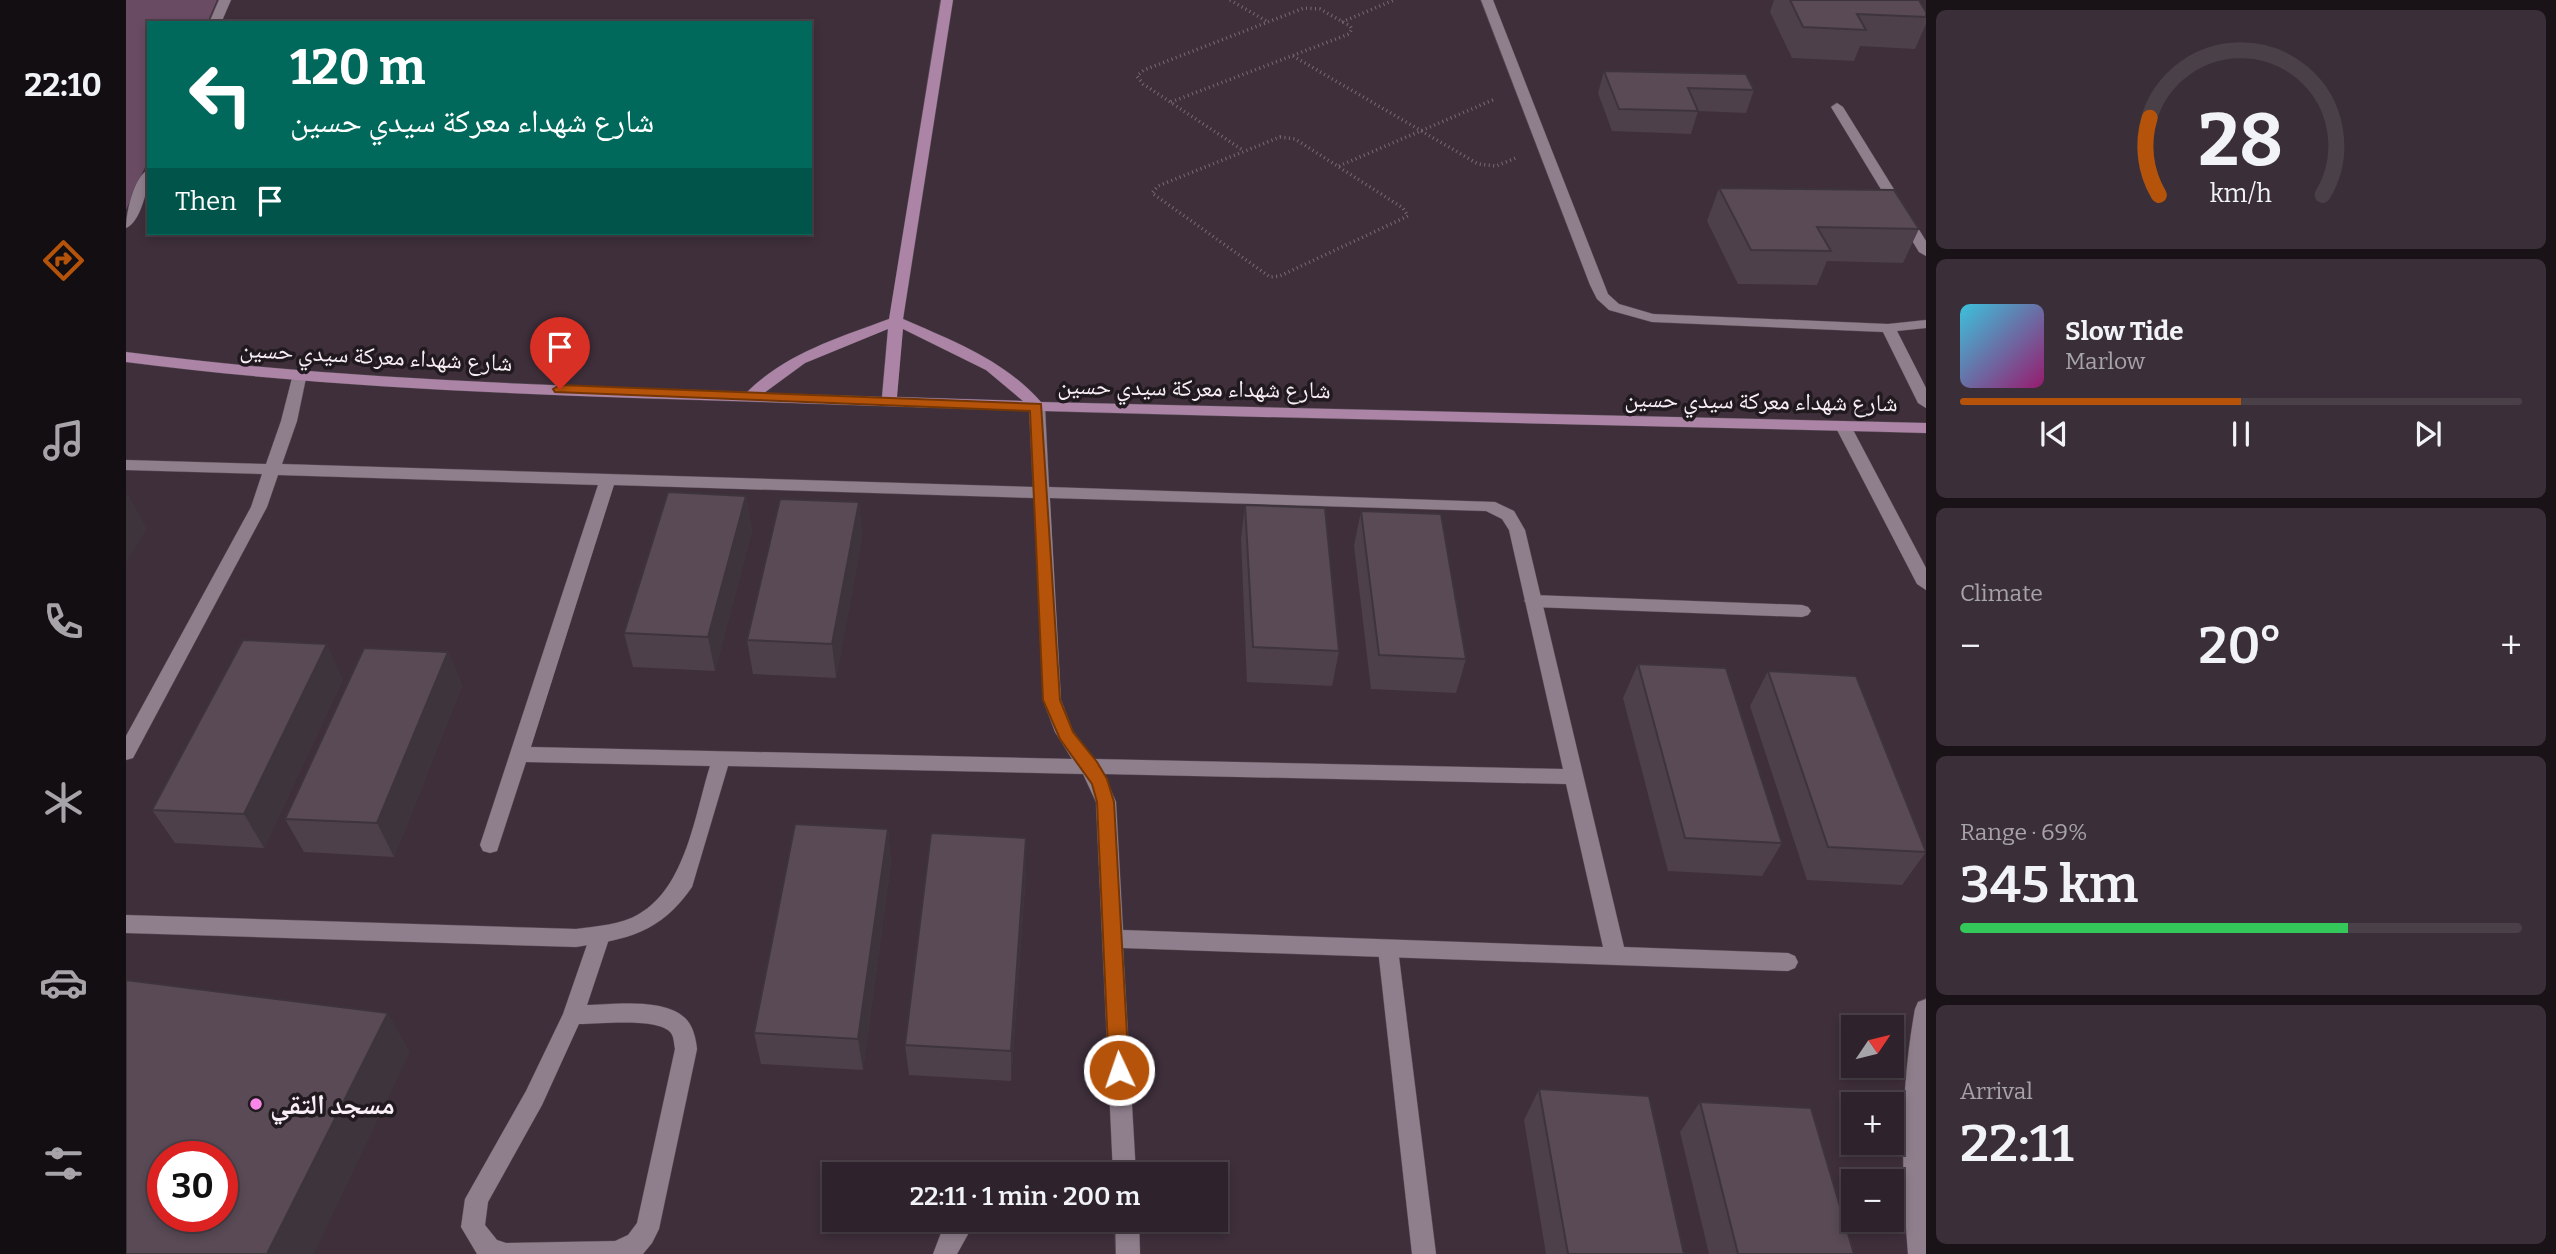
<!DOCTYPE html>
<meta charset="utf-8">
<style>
body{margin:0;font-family:Bitter,"Noto Naskh Arabic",serif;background:#3a2f38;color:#f1f3f6;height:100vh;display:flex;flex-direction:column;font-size:26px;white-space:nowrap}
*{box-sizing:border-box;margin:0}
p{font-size:23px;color:#a7a4a9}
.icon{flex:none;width:38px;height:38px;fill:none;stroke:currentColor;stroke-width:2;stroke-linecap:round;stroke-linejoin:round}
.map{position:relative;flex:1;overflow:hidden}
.details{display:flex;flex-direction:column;gap:10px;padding:10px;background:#191318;width:630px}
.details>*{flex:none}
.top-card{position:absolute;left:21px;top:21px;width:665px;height:214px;border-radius:0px;box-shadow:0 4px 10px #0003,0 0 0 2px #494048;background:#00695c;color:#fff;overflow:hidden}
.needle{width:46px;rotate:55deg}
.tools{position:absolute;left:1715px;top:1015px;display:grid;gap:14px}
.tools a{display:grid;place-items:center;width:63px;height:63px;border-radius:0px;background:#2e232c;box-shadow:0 4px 10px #0003,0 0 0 2px #494048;font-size:35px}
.speed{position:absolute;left:21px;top:1141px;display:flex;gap:14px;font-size:35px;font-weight:700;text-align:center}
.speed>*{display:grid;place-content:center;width:91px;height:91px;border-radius:50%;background:#2e232c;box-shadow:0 4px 10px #0003,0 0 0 2px #494048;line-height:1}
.speed .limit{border:10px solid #d22;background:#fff;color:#111}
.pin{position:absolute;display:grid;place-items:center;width:60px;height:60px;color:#fff;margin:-72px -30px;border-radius:50% 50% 50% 0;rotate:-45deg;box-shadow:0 0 7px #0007}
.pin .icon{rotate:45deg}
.me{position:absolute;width:77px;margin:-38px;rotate:357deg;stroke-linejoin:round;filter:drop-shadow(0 0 5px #0008)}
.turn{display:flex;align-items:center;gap:24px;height:147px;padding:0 28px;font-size:32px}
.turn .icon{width:91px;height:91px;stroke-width:2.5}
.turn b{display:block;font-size:49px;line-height:60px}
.then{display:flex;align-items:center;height:66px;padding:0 28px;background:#0003;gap:14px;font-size:26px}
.big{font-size:52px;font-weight:600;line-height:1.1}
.details .widget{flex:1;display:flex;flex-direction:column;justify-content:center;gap:10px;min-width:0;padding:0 24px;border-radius:10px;background:#3a2f38}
.details .dial{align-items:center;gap:0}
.dial svg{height:182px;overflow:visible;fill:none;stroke:#494048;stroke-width:7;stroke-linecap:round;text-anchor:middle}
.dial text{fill:#f1f3f6;stroke:none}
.song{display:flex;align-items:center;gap:21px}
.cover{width:84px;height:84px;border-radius:10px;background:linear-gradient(135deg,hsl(190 70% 55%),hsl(320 70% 35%))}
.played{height:7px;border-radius:4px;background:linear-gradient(90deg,#b45309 50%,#494048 50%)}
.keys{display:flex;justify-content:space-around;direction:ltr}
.heat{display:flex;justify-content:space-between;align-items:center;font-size:38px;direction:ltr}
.charge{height:10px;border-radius:5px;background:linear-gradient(90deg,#34c759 69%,#494048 0)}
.trip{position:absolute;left:696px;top:1162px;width:406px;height:70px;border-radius:0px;background:#2e232c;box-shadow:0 4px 10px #0003,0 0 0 2px #494048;font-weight:600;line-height:70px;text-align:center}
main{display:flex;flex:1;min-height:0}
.menu{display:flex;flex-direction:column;width:126px;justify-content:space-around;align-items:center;background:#120e12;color:#a7a4a9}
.menu .icon{width:49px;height:49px}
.menu .on{color:#b45309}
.menu b{font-size:32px;color:#f1f3f6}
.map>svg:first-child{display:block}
</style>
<main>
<nav class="menu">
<b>22:10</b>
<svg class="icon on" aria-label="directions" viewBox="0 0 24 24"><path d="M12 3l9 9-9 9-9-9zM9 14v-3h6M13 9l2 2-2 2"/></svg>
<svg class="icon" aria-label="music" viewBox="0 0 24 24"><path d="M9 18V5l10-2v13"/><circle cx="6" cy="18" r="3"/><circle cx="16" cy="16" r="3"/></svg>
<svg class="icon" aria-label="phone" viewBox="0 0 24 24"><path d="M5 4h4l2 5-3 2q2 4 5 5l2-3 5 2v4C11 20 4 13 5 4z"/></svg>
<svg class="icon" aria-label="climate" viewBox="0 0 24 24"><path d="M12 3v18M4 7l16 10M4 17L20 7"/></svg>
<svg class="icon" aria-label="car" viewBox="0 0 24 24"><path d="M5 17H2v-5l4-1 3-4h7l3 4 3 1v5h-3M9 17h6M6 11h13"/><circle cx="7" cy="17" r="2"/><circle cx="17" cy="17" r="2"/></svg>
<svg class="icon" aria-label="filters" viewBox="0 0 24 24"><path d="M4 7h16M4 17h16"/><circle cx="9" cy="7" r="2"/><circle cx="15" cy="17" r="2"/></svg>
</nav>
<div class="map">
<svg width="1800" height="1254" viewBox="0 0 1800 1254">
<rect width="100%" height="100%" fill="#3e2f3b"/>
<!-- green -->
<path fill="#694b63" d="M0,0h91l-10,23h-58v135l-23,52z"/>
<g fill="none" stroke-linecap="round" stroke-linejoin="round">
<!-- service casing -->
<g stroke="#574b55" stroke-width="1">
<g id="service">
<path d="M93,0h12l-10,23h-12z"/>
<path d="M23,169c0,16 -8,53 -23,59 0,-16 8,-52 23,-59z"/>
<path d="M1407,595l269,10 6,2 3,4 -3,4 -6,2 -269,-10 -9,-6z"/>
<path d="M474,927l7,3 3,6 -23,69c26,-1 78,-7 98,13 8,7 11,21 12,31l-38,180 -7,14 -9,11h-166l-16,-27 4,-28 61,-108 37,-77 27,-78 3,-6zM453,1024c20,0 80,-7 92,9 3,4 3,11 4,16l-38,174 -9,12 -13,6 -109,2 -9,-3 -12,-15 3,-23 54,-97z"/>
<path d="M1262,940l7,3 3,6 38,305h-24l-34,-305 3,-6z"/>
<path d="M824,1220h26l-19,34h-24l8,-21z"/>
</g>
</g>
<!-- minor casing -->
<g stroke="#574b55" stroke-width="1">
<g id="minor">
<path d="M1355,0h12l115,294 11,10 34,10 235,10 38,-4v8l-29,3 29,57v20l-8,-5 -35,-71 -231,-10 -43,-12 -12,-11 -7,-14z"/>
<path d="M1711,103l6,4 83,134v15l-7,-4 -88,-145z"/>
<path d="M173,373l7,5 -9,43 -15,43 751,23 -4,-80 8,-5 8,5 4,80 446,15 19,9 11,19 99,417 164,6 7,3 3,6 -3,6 -7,3 -665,-23 13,226h-23l-17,-372 -13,-28 -355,-8 -36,121c-32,46 -64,52 -116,60l-450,-14v-18l450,14c21,-3 45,-4 63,-15 47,-27 56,-100 71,-148l-184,-4 -29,89 -7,2 -7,-2 -3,-6 118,-360 -320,-10 -11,32 -134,251 -7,2v-24l125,-229 11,-33 -136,-4v-10l140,4 15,-43 11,-43zM488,485l420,13 9,202 12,32 17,27 -541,-12zM924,498l436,13 16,8 7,11 54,239 -469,-10 -21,-28 -12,-31zM978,774l462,10 37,163 -480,-17 -7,-128z"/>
<path d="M1717,421l8,5 75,142v22l-9,-6 -82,-158z"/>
<path d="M1800,999v255h-18c-7,-83 -8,-163 7,-245l3,-7z"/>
<path d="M989,1220h24l1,34h-24z"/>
</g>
</g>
<!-- secondary casing -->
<g stroke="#574b55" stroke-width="1">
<path id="secondary" d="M815,0h12l-50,319c50,22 101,41 138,83l885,21v10c-368,-10 -737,-16 -1104,-29 -233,-8 -465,-12 -696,-42v-10c206,27 413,33 621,40 40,-39 91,-54 142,-73zM762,329l-6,68 -118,-4 41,-30zM777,329l83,41 37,31 -126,-4z"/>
</g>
<!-- path -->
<g stroke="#786a75" stroke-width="3.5" stroke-dasharray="1 3.5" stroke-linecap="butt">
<path d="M1104,0l38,22"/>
<path d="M1216,22l52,-22"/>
<path d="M1167,56l185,108 18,2 20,-8"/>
<path d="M1045,102l178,-68 3,-5 -2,-3 -30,-17 -16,-1 -160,62 -7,6 6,8 101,67"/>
<path d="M1154,137l15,2 108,69 5,8 -128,60 -10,1 -118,-84 6,-7z"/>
<path d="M1213,166l156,-67"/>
</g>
<!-- service -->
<use href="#service" fill="#8f7e8c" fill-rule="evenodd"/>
<!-- minor -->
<use href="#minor" fill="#8f7e8c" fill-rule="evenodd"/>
<!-- secondary -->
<use href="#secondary" fill="#ac85a6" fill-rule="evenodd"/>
</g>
<!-- wall -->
<g fill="#4d404a">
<path d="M1648,0h145l7,12v12l-11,25 -55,-3 -6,15 -62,-3 -22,-46z"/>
<path d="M1478,71l150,19 -8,23 -48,-2 -7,23 -79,-3 -14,-38z"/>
<path d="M1593,188l200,41 -16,34 -76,-2 -10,24 -79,-1 -31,-63z"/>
<path d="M620,496l6,34 -37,141 -82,-4 -9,-34z"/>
<path d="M733,502l3,35 -26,141 -83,-4 -6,-34z"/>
<path d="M1119,505l94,146 -7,35 -85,-4 -6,-143z"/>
<path d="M1235,511l105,148 -10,34 -85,-4 -17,-143z"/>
<path d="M322,652l14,34 -68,171 -90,-5 -19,-33z"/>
<path d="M1512,664l144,179 -20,33 -94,-5 -45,-173z"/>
<path d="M1642,671l158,181 -24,33 -95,-5 -57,-174z"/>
<path d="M217,679l-79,169 -89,-5 -23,-33z"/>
<path d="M762,829l3,33 -28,208 -102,-6 -7,-31z"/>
<path d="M900,871l-15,210 -102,-6 -4,-30z"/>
<path d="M1413,1089l145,165h-138l-22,-134z"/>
<path d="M1574,1102l154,152h-145l-29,-122z"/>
</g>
<!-- shaded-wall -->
<g fill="#3e343c">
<path d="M2,494l19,35 -21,33v-65z"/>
<path d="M620,496l6,34 -37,141 -7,-34z"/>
<path d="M733,502l3,35 -26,141 -4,-34z"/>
<path d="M201,644l16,35 -79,169 -20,-34z"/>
<path d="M322,652l14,34 -68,171 -17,-34z"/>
<path d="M762,829l3,33 -28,208 -5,-31z"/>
<path d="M900,838v33l-15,210v-30z"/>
<path d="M262,1013l22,39 -96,202h-47z"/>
</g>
<!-- building -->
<g fill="#594a56" stroke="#3e343c" stroke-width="2" fill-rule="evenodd">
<path d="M1664,0h129l7,12v5l-69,-3 9,16 -63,-3z"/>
<path d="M1478,71l142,3 8,16 -66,-2 10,23 -79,-2z"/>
<path d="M1593,188l175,2 25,39 -102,-2 14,24 -80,-1z"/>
<path d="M542,492l78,4 -38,141 -84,-4z"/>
<path d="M654,499l79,3 -27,142 -85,-4z"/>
<path d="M1119,505l80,3 14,143 -86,-4z"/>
<path d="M1235,511l80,3 25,145 -87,-4z"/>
<path d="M117,640l84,4 -83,170 -92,-4z"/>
<path d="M238,648l84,4 -71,171 -92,-4z"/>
<path d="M1512,664l88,4 56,175 -97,-5z"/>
<path d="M1642,671l88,5 70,176 -98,-5z"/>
<path d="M669,824l93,5 -30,210 -104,-6z"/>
<path d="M805,833l95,5 -15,213 -106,-6z"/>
<path d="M0,980l262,33 -121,241h-141zM37,1157h59v59h-59z"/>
<path d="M1413,1089l110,7 35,158h-116z"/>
<path d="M1574,1102l111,6 43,146h-116z"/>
</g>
<!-- route -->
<path fill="#b45309" stroke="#753606" stroke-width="2" d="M434,385l481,19 19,296 13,32 24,30 10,17 7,23 15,268 -3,6 -7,3 -7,-3 -3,-6 -12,-268 -5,-18 -32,-45 -17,-39 -13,-289 -475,-19 -2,-3z"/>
<!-- markers -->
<circle fill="#f987e8" stroke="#201a1f" stroke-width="2.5" cx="130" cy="1104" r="7"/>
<g text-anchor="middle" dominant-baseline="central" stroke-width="7" stroke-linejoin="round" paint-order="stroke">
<!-- street labels -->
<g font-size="24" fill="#f8eef6" stroke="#201a1f">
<text transform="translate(250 356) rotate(3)">شارع شهداء معركة سيدي حسين</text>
<text transform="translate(1068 388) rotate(1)">شارع شهداء معركة سيدي حسين</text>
<text transform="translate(1635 401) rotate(1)">شارع شهداء معركة سيدي حسين</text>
</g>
<!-- near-poi labels -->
<g font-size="28" font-weight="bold" fill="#f8eef6" stroke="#201a1f" text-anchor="start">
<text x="144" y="1104">مسجد التقي</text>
</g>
</g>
</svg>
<div class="tools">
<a><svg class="needle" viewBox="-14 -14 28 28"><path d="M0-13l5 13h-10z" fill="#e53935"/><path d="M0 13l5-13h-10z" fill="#a7a4a9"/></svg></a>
<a>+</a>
<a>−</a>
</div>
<div class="speed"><div class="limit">30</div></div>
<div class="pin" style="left:434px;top:389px;background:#d93025"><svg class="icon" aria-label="arrive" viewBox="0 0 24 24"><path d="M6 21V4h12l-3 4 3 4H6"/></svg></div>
<svg class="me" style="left:993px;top:1070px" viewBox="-20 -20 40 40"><circle r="17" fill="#b45309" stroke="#fff" stroke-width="3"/><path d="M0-11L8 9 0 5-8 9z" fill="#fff"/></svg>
<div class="trip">22:11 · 1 min · 200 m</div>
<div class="top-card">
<div class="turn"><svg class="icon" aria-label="left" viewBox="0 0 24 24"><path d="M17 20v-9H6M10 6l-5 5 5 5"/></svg><div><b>120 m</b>شارع شهداء معركة سيدي حسين</div></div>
<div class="then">Then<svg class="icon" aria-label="arrive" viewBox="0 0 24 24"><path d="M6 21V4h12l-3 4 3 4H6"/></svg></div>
</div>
</div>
<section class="details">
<div class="widget dial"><svg viewBox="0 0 100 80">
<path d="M14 69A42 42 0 1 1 86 69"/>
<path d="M14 69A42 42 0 0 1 10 35" stroke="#b45309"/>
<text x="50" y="56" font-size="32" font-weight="700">28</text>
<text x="50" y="72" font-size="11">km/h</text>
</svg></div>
<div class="widget">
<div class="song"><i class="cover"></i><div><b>Slow Tide</b><p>Marlow</p></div></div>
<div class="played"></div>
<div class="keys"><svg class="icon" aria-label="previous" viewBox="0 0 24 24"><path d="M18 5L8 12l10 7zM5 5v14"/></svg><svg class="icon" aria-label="pause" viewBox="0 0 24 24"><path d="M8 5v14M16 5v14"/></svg><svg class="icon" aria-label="next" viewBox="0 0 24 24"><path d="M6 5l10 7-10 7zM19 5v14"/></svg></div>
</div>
<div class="widget"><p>Climate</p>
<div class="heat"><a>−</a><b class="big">20°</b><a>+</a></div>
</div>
<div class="widget"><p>Range · 69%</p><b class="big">345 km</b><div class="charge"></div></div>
<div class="widget"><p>Arrival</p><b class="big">22:11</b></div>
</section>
</main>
